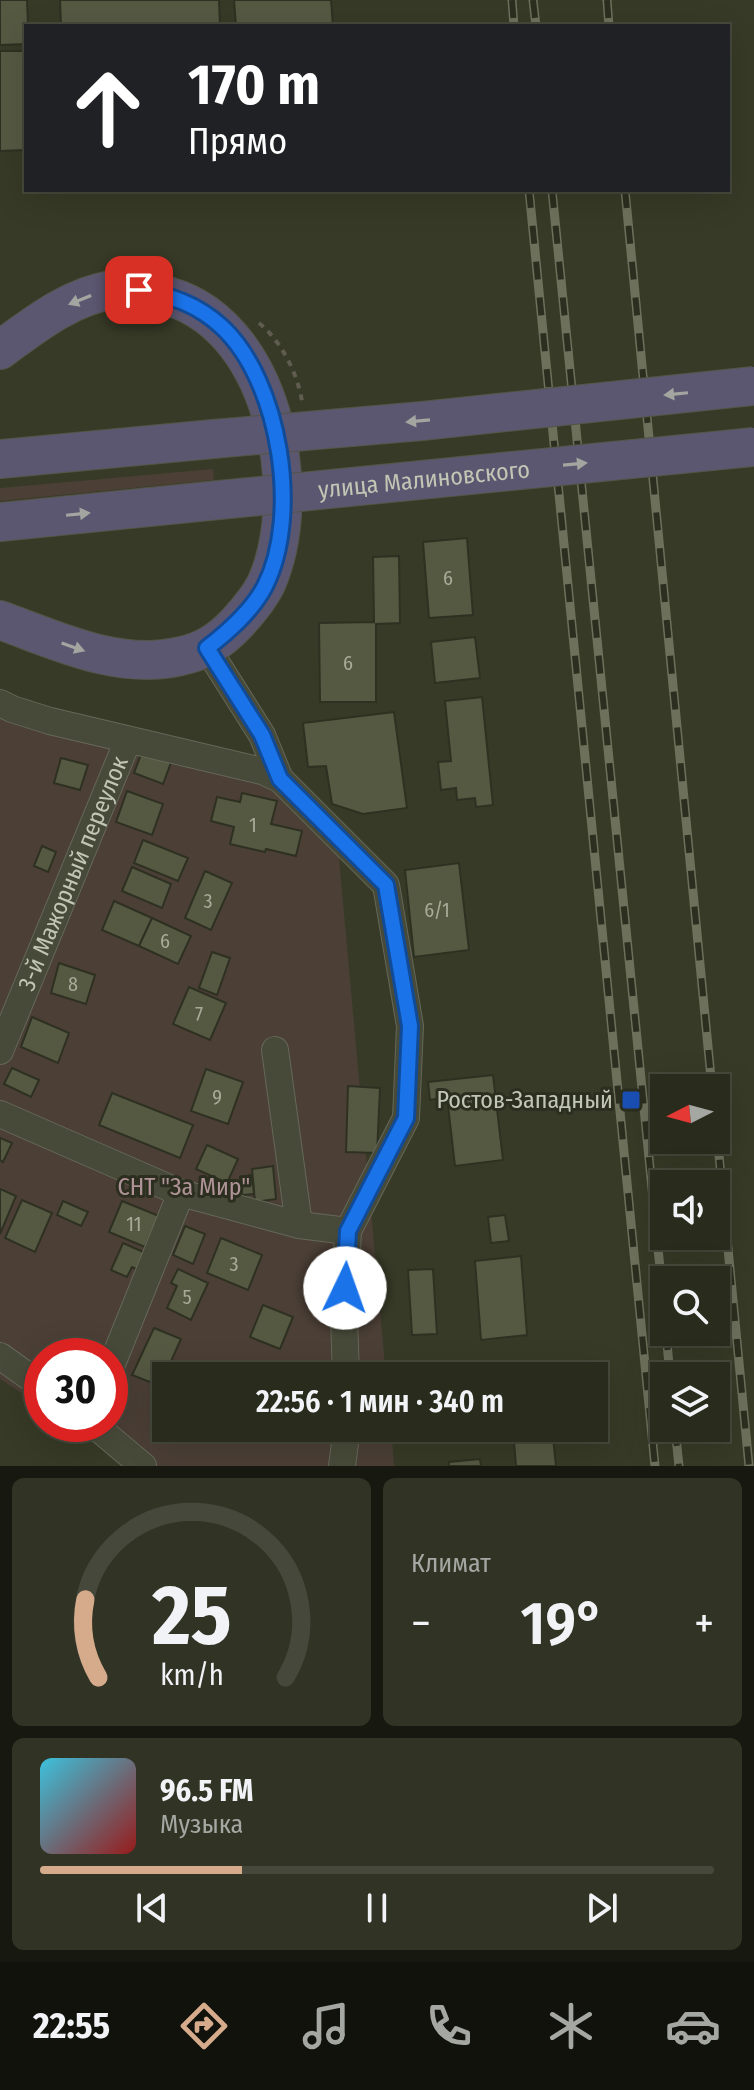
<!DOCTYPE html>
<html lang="ru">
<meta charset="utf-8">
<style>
body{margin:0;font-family:"Fira Sans Condensed",sans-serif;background:#313425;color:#f1f3f6;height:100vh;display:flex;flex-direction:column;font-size:30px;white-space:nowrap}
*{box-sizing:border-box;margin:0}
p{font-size:26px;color:#a5a7a3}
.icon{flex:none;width:44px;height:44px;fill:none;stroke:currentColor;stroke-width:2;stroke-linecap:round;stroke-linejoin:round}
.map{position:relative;height:1466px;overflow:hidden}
.sheet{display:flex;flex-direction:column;gap:12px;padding:12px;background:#17180f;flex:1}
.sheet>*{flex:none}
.guide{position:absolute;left:24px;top:24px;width:706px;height:168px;border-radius:0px;box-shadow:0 8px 32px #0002,0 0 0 2px #45483b;background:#202124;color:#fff;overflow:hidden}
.needle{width:52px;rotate:264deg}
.tools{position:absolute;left:650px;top:1074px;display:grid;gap:16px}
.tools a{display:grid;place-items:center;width:80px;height:80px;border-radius:0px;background:#292c1c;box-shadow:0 8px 32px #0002,0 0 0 2px #45483b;font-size:40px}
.speed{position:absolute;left:24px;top:1338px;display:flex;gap:16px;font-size:40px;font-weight:700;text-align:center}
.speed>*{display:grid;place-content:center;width:104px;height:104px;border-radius:50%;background:#292c1c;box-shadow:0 8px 32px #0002,0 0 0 2px #45483b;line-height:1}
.speed .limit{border:12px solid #d22;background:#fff;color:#111}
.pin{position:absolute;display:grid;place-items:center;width:68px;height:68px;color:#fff;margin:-34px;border-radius:16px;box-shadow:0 4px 12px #0006}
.me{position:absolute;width:88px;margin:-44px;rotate:3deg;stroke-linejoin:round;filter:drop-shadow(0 0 6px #0008)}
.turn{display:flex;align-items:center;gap:28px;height:168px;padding:0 32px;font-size:36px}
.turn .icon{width:104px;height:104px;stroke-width:2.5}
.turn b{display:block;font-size:56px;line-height:68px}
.big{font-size:60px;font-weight:600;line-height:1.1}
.sheet .card{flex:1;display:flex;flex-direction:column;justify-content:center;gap:12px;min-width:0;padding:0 28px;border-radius:12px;background:#313425}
.sheet .dial{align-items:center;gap:0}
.dial svg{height:208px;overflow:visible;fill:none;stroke:#45483b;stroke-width:7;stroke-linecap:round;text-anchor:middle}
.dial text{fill:#f1f3f6;stroke:none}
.song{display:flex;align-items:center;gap:24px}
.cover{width:96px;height:96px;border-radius:12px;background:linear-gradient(135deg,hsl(190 70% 55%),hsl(0 70% 35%))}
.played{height:8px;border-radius:4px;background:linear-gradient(90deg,#d6ab8b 30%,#45483b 30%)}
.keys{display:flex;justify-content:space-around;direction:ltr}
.heat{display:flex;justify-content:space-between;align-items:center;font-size:44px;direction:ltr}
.sheet .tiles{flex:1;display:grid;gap:12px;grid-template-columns:1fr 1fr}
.card:last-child{grid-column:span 2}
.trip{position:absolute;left:152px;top:1362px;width:456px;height:80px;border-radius:0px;background:#292c1c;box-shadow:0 8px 32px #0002,0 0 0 2px #45483b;font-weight:600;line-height:80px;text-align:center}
.tabs{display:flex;height:128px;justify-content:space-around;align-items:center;background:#10120b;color:#a5a7a3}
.tabs .icon{width:56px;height:56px}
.tabs .on{color:#d6ab8b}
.tabs b{font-size:36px;color:#f1f3f6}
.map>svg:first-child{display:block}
</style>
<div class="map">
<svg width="754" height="1466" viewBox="0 0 754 1466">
<rect width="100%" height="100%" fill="#373a26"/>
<!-- green -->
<g fill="#4b3f36">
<path d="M213,469l1,11 -214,21v-13z"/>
<path d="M0,695l287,80 49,50 50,551h-220v52h225l3,38h-268l-23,-21 -33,-21h40v-68h-68v50l-42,-27z"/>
</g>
<!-- building -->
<g fill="#555942" stroke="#2e3121" stroke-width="2">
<path d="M0,0h27l1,26h-2v18l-26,1z"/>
<path d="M60,0h159l1,26h-159z"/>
<path d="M234,0h97l2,26h-97z"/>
<path d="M0,51h26v99l-26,1z"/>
<path d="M467,538l6,77 -44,3 -6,-76z"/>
<path d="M399,556l1,67 -24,1v78h-56l-1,-79 55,-1 -1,-65z"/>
<path d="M475,637l5,41 -45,5 -4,-41z"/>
<path d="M482,697l11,108 -17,2 -1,-9 -18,2 -1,-12 -15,2 -3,-28 13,-1 -6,-60z"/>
<path d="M394,712l13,96 -44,6 -31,-10 -6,-38 -18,1 -5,-44z"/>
<path d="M143,749l29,11 -9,24 -29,-11z"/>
<path d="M61,758l27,7 -8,25 -26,-7z"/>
<path d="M127,791l36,13 -11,31 -36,-13z"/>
<path d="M242,793l35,8 -6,23 31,7 -6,25 -30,-7 -1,3 -35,-8 4,-17 -23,-6 6,-24 23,5z"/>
<path d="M143,840l45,18 -10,23 -44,-18z"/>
<path d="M42,846l14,6 -8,20 -14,-6z"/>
<path d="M459,863l10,87 -55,7 -9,-87z"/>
<path d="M132,867l39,17 -9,24 -40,-17z"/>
<path d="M205,871l27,12 -21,47 -26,-12z"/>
<path d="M114,901l38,17 -13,28 -37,-16z"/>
<path d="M152,918l39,18 -13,28 -39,-18z"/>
<path d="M212,952l18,6 -13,37 -18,-7z"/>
<path d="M59,963l36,12 -9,29 -35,-11z"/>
<path d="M189,987l37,16 -16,37 -37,-16z"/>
<path d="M32,1017l37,16 -11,30 -37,-16z"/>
<path d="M12,1068l27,12 -8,17 -27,-13z"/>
<path d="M206,1069l37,13 -15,42 -37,-13z"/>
<path d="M493,1075l10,85 -48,6 -8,-69 -17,3 -2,-18z"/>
<path d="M348,1086l32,2 -3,65 -31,-1z"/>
<path d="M112,1093l81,32 -13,33 -81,-33z"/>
<path d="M0,1138l12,5 -9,19 -3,-2z"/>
<path d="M207,1145l31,14 -11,24 -31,-14z"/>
<path d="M273,1166l3,33 -21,3 -3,-33z"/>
<path d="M252,1175l2,19 -12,1 -2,-18z"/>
<path d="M0,1189l16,7 -16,38z"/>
<path d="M22,1200l30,13 -17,39 -30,-14z"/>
<path d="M63,1201l25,11 -7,14 -24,-11z"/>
<path d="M122,1201l37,15 -14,31 -36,-15z"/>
<path d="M505,1215l4,26 -18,2 -3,-26z"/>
<path d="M185,1226l20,8 -12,30 -20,-9z"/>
<path d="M221,1238l41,17 -14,35 -41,-17z"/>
<path d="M123,1243l27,12 -7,17 -11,-5 -5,10 -16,-7z"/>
<path d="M521,1256l6,79 -46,5 -6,-79z"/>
<path d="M178,1269l30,14 -17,37 -24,-12 10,-22 -6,-3z"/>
<path d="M433,1269l4,65 -25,1 -4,-65z"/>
<path d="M263,1305l30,12 -13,32 -30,-12z"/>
<path d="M154,1328l27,11 -21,47 -28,-11z"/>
<path d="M269,1362l17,6 -2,7 4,1h-23z"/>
<path d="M423,1428h32l1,8 -31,5z"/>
<path d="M502,1428h12l2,13 -13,1z"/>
<path d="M515,1428h38l1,3 4,-1 1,7h-6l3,29h-40l-2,-24h2z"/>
<path d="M480,1459l1,7h-32v-4z"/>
</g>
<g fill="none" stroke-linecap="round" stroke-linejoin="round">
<!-- minor casing -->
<g stroke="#656858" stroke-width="28">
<g id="minor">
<path d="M207,648l55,87 18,44 106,106 24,141 -4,92 -58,113 -4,85 2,60"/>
<path d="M0,703l12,6 38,12 212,50 18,8"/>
<path d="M275,1050l24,175"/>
<path id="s1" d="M0,1051l128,-311"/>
<path d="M0,1114l181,79 118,32 49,6"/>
<path d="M0,1356l42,30"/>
<path d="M110,1369l71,-176"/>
<path d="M93,1424l50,42"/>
<path d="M342,1466l5,-38"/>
</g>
</g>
<!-- highway casing -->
<g stroke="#525545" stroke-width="40">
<g id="highway">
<path d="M0,350c33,-24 69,-53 111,-60 16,-2 32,1 48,4 114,23 148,198 107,290 -7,14 -18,27 -29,39 -16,17 -32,28 -56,33 -62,15 -123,-15 -181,-36"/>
<path d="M0,459l213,-20"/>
<path d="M0,522l219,-22"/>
</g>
</g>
<!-- path -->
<path stroke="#605c4f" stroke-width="4" stroke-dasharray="6 6" stroke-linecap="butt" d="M259,323c22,18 38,49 43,78"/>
<!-- minor -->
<use href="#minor" stroke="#484a39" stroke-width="26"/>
<!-- highway -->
<use href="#highway" stroke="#5c5770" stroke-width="38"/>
<!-- rail casing -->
<g stroke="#6d715c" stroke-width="9">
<g id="rail">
<path d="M512,0l2,26"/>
<path d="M533,0l3,26"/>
<path d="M607,0l2,26"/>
<path d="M529,190l126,1276"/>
<path d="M552,190l112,1118"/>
<path d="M625,190l87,898"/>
<path d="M716,1124l33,342"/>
<path d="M666,1332l4,44"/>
<path d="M675,1428l4,38"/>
</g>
</g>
<!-- rail -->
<use href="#rail" stroke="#2c2f1f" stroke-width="6" stroke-dasharray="18" stroke-linecap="butt"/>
<!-- highway-bridge casing -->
<g stroke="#525545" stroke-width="40" stroke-linecap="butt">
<g id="highway-bridge">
<path d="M213,439l209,-18 332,-35"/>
<path id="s2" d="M219,500l535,-53"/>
</g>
</g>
<!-- highway-bridge -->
<use href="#highway-bridge" stroke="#5c5770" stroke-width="38"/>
</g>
<!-- one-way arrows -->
<defs><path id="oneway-solid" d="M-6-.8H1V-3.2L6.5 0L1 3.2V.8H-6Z" transform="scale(2)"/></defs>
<g fill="#a3a5a0">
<use href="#oneway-solid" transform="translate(80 300) rotate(158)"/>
<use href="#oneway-solid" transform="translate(676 394) rotate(174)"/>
<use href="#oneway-solid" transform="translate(418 421) rotate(175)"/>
<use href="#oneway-solid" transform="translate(575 464) rotate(-5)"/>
<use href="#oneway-solid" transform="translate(78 514) rotate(-6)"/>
<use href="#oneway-solid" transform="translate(73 647) rotate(19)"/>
</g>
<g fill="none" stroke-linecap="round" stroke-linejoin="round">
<!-- route casing -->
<g stroke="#114b97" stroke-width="20">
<path id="route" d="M139,290c33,6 58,14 83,37 58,54 79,188 43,259 -13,25 -36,45 -58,62l55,87 18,44 106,106 24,141 -4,92 -58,113 -3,57"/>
</g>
<!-- route -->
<use href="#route" stroke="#1a73e8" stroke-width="14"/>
</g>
<!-- markers -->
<rect fill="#1a4fb4" stroke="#2c2f1f" stroke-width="3" x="621" y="1090" width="20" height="20" rx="4"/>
<g text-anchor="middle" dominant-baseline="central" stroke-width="6" stroke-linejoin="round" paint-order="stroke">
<!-- number labels -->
<g font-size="20" fill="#a7ab98">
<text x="448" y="578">6</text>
<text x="348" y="663">6</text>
<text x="253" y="825">1</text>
<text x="208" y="901">3</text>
<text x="437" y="910">6/1</text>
<text x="165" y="941">6</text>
<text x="73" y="984">8</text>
<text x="199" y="1014">7</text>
<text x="217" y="1097">9</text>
<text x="134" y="1224">11</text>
<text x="234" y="1264">3</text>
<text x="187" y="1297">5</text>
</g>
<!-- street labels -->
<g font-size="24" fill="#c2c6b5" stroke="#2c2f1f">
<text stroke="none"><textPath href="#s2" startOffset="206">улица Малиновского</textPath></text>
<text stroke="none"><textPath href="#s1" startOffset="192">3-й Мажорный переулок</textPath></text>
</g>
<!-- poi labels -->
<g font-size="24" fill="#c2c6b5" stroke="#2c2f1f" text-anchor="end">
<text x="613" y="1100">Ростов-Западный</text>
</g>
<!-- park labels -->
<g font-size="24" fill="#af9398" stroke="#2c2f1f">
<text x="184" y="1187">СНТ "За Мир"</text>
</g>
</g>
</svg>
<div class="tools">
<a><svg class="needle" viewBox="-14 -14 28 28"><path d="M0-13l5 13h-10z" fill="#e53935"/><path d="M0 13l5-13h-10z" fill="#a5a7a3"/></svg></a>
<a><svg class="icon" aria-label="sound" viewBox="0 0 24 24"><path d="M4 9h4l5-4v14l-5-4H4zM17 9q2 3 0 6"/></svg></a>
<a><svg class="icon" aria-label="search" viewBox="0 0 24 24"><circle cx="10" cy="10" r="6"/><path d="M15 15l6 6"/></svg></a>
<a><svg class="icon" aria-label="layers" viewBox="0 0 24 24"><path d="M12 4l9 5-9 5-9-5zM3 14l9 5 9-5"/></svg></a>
</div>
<div class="speed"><div class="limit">30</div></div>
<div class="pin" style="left:139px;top:290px;background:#d93025"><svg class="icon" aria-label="arrive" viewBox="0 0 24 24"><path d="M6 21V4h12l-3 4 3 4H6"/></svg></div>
<svg class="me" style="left:345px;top:1288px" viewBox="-20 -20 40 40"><circle r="19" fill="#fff"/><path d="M0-13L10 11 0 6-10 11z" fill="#1a73e8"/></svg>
<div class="trip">22:56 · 1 мин · 340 m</div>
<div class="guide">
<div class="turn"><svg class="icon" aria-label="ahead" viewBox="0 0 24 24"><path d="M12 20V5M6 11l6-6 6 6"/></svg><div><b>170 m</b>Прямо</div></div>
</div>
</div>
<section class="sheet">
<div class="tiles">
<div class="card dial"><svg viewBox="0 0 100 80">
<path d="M14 69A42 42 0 1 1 86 69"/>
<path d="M14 69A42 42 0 0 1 9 39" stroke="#d6ab8b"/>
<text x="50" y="56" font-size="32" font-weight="700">25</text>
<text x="50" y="72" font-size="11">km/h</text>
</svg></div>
<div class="card"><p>Климат</p>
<div class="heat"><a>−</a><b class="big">19°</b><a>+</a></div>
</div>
<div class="card">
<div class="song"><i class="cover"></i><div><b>96.5 FM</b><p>Музыка</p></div></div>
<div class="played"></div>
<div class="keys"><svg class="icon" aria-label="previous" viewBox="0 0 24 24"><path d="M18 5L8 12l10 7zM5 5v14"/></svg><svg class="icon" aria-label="pause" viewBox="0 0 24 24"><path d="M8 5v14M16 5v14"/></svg><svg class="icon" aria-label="next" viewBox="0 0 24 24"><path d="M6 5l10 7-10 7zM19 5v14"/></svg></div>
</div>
</div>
</section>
<nav class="tabs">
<b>22:55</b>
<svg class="icon on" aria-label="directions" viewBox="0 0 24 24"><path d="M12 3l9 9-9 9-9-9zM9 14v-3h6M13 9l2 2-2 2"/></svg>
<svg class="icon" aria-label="music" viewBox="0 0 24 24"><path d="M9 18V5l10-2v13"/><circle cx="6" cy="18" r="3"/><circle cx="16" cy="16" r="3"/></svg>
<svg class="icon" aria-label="phone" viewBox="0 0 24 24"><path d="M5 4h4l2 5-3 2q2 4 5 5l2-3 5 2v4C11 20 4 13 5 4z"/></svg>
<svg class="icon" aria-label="climate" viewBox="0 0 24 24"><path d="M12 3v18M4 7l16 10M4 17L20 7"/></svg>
<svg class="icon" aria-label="car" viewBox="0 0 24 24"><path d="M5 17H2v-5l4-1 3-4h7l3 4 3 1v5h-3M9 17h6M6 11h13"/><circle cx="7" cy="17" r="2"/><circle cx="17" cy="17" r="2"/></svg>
</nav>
